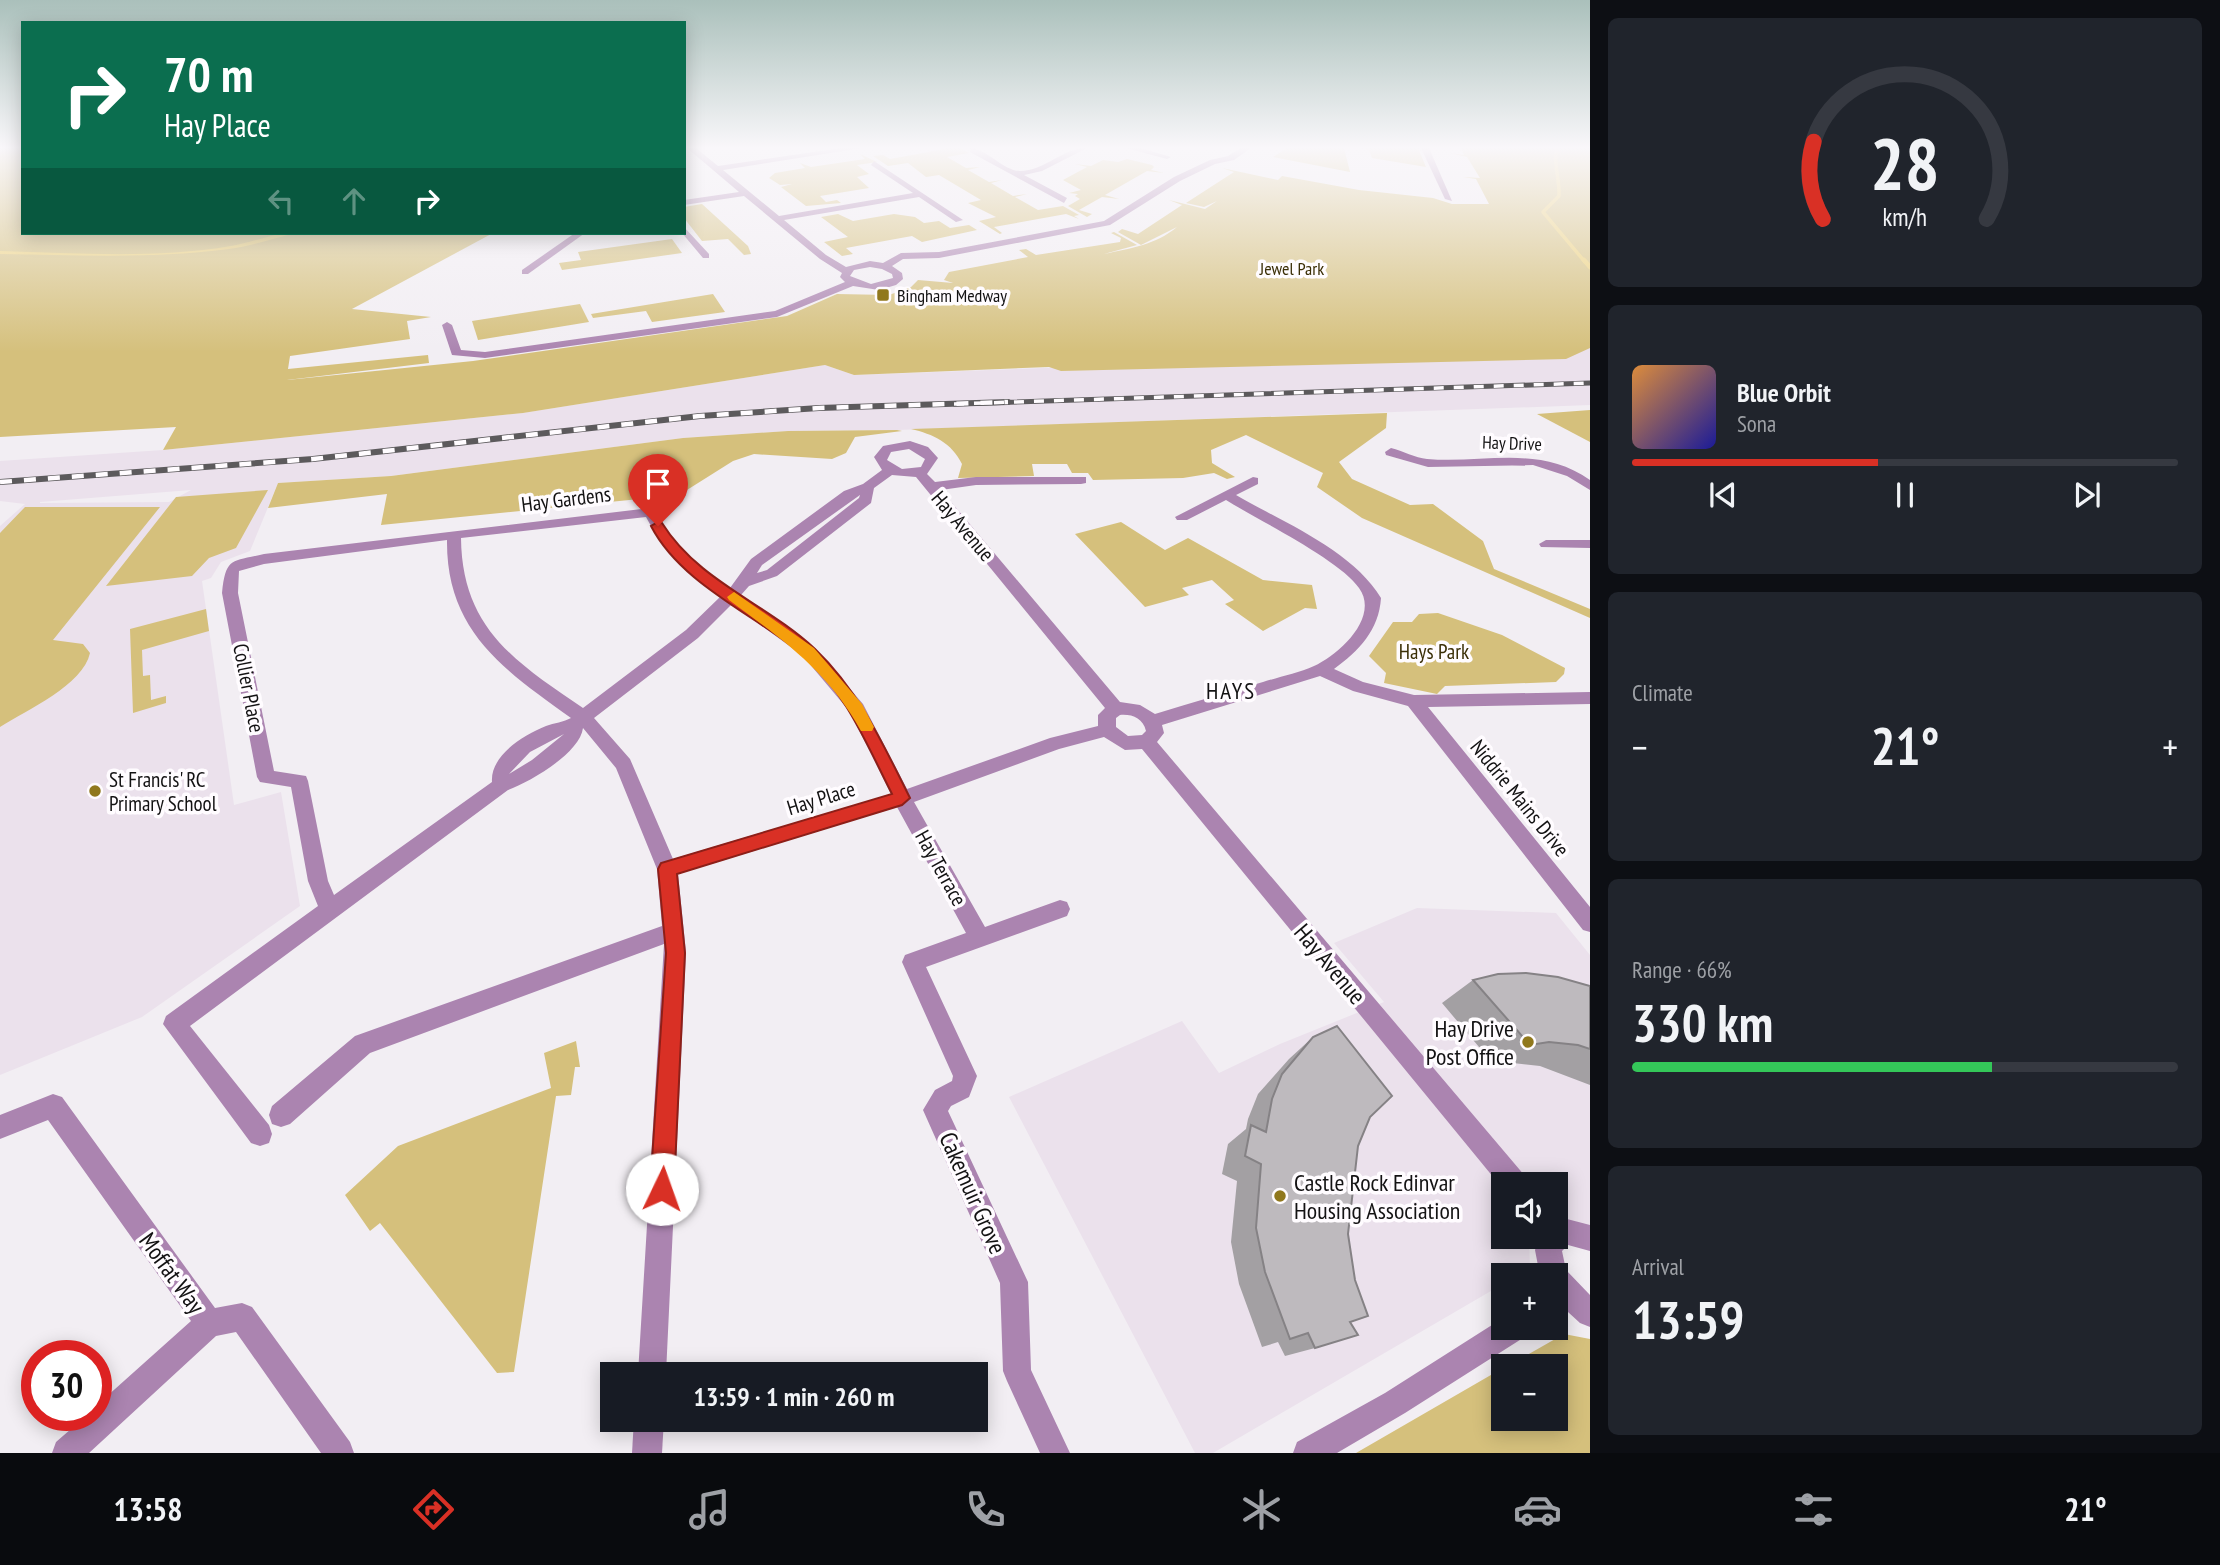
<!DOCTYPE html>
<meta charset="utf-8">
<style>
body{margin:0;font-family:"PT Sans Narrow",sans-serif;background:#20242c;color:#f1f3f6;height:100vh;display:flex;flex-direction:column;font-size:26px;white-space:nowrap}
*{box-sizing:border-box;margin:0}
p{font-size:23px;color:#9ea1a6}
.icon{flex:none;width:38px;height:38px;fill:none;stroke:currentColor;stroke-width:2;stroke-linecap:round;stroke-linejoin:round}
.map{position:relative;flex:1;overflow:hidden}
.drawer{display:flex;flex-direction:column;gap:18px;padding:18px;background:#0d0f14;width:630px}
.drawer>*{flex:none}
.hud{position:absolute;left:21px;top:21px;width:665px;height:214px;border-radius:0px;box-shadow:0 4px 18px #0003;background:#0b6e4f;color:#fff;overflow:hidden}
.tools{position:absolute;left:1491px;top:1172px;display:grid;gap:14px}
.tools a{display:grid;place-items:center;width:77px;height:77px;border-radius:0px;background:#171b24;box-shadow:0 4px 18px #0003;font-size:35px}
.speed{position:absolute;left:21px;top:1340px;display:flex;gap:14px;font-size:35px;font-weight:700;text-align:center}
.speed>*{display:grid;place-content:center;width:91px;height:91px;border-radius:50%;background:#171b24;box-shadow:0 4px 18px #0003;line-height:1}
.speed .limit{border:10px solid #d22;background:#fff;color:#111}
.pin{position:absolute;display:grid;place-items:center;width:60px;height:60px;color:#fff;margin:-72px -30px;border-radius:50% 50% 50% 0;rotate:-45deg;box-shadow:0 0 7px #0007}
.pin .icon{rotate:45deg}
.me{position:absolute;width:77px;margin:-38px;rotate:3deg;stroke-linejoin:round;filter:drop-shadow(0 0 5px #0008)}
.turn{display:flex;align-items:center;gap:24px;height:147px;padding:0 28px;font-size:32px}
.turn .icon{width:91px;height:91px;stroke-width:2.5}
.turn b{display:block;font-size:49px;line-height:60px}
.lanes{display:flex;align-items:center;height:66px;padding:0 28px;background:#0003;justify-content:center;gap:35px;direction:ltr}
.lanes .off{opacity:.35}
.big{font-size:52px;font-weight:800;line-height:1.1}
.drawer .card{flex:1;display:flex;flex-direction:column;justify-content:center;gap:10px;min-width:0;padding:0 24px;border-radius:10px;background:#20242c}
.drawer .dial{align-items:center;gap:0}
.dial svg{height:182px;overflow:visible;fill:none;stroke:#363941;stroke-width:7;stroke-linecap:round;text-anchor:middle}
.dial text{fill:#f1f3f6;stroke:none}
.song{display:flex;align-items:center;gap:21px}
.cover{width:84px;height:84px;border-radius:10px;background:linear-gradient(135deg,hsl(30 70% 55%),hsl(240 70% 35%))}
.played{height:7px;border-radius:4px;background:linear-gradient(90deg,#d93025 45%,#363941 45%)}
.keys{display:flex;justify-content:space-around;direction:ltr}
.heat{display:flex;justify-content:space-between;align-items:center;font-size:38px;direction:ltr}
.charge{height:10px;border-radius:5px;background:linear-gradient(90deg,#34c759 66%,#363941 0)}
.trip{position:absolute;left:600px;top:1362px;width:388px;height:70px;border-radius:0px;background:#171b24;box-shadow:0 4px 18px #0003;font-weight:800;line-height:70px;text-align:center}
.tabs{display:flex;height:112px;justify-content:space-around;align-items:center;background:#090b0e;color:#9ea1a6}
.tabs .icon{width:49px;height:49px}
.tabs .on{color:#d93025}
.tabs b{font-size:32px;color:#f1f3f6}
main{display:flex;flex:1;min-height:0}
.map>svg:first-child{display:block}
</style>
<main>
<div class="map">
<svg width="1590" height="1453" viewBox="0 0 1590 1453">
<rect width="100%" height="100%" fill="#f2eef3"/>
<!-- built -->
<g fill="#ebe1ec" fill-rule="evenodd">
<path d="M1590,348v57l-693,25 -109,1 -105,7 -292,38 -113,7 -28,68 -29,11 -10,16 -9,3 32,224 47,-13 19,114 -158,111 -142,58v-549l25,-22 -25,-3v-40l163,-11 360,-37 302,-48 29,10zM191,490l-22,12 -129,1v-1z"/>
<path d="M1417,908l139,5 34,42v272l-34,-10v-32h-53v52h26l1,31 -12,8h-15v8l-290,169h-18l-186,-356 173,-76 37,52 61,-29 104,-42 -50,-59z"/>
</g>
<!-- green -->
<g fill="#d5c07c">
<path d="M0,148h23v85h470l-141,76 79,8 -24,4 3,18 -120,17 -2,13 140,-14 1,8 -142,17 186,-19 314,-45 50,-22 52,1 22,-8 7,-7 35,3 -9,-3 5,-8 79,-15 -9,-7 7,-1 10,6 84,-13 1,-4 -10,-5 3,-1 23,13 -33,9c28,-6 51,-9 73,-27l-36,18 -23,-13 4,-3 16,5 44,-29 -13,-5 36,9 12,-8 -13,6 -18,-4 48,-31 -12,-4 56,12 4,-4 77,14 74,8 19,6h37l-13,-25 -13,-2 17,1 -13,-21 -17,-4 14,2 -3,-7h129v200l-24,11 -505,12 -12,-4 -195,8 -29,-10 -302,48 -360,37 13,-23 -176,10z"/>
<path d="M950,148h10l9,5 -22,4 19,11 14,-1 -12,3 21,12 13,-2 -11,3 22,13 14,-2 -12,3 23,13 25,-4 16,9 -5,1 5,3 -13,-5 -72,13 8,6 -2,1 -21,-13 17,-4 -28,-14 13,-3 -42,-25 -13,2 -18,-14 -20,3 -15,-10 10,-1 7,4z"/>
<path d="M1287,148h57l6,24 -77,-15z"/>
<path d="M1359,148h59l8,19 -54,-9 -3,-8z"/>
<path d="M860,154l17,8 -20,3 12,9 -12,3 12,11 -49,8 6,6 11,-2 4,3 -35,3 -25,-19 11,-3 -12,1 -11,-7 6,-5 30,-5 -5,-5 11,4 54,-8z"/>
<path d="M1127,159l25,6 2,2 -3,3 13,3 -17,-2 -42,24 14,4 -17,-2 -23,13 13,4 -5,3 -19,-11 12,-7 -5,-3 3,-2 -9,-1 12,-3 -18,-10 24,-13 -12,-3 16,2 12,-6 15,2z"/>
<path d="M702,204l46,42 3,8 -7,1 -16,-16 -26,2 -18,-23v-11z"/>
<path d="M838,214l15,7 41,-7 21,3 9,6 15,-2 11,7 19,-3 8,5 -55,12 -10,-6 -66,12 7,6 -11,2 -18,-14 24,-5 -27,-20z"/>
<path d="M672,239l10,14 -120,17 -3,-7 22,-3 -3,-8z"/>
<path d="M713,294l12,18 -73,10 -6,-11 -53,7 -2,-4z"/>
<path d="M580,304l9,18 -111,18 -6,-19z"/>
<path d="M1590,410v32l-53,-28z"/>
<path d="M1387,413l-1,15 -47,34 13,17 58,26 23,-1 50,37 11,28 96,40v9l-228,-100 -45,-31 6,-14 -77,-38 -35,15 1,13 23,14 -8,2 -13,-6 -31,5 -90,2 -5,-7h-16l-5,-9h-35l2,12 -76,2 4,-14c-10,-21 -29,-30 -51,-35z"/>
<path d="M897,430l5,1 -47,6 -9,16 -14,6 -78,-5 -21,7 -54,34 -298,30 6,-31 -119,14 10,-25 113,-7 292,-38 105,-7z"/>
<path d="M268,490l-32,58 -27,10 -17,18 -86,10 70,-89z"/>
<path d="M25,507h135l-107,133 30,4 7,9c-7,32 -63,57 -90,74v-194z"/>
<path d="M1121,522l44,28 23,-12 75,42 49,5 5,24 -12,-1 -42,23 -38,-27 9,-4 -22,-20 -30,8 7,7 -44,12 -70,-73z"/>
<path d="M206,609l3,22 -67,19 1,26 7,-1 1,25 15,-4v7l-33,10 -3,-84z"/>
<path d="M1438,613l64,22 63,33 -1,6 -8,8 -111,4 -8,8 -53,-11 2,-10 -17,-17 24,-34h19l7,-8z"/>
<path d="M576,1041l4,26h-5l-4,28 -15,1 -42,276 -17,1 -117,-150 -10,8 -25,-36 53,-49 153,-58 -7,-35z"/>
<path d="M1564,1334l26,5v114h-234l147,-85v51h53v-52h-50z"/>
</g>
<!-- water -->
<path fill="#edd178" d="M283,233h14c-22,5 -46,13 -68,16 -77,10 -152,6 -229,5v-3c77,2 154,8 231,-5 17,-3 34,-9 52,-13z"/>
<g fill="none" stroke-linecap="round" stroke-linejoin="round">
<!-- stream-far1 -->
<path stroke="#edd178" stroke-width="3.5" d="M1558,148c-6,11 2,32 1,48l-16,16 42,50"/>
<!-- stream -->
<path stroke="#edd178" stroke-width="4.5" d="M1584,260l6,7"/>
<!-- street -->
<g fill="#ab84b0" fill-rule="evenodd">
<path d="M687,148h9l22,18 123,-18h21l-139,22 56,46 134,-23 -42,-28 3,-4 89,59 -7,2 -37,-25 -135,23 42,35 20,12 24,-6 13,2 18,-10 38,-1 165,-31 70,-44 36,-17 18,-4 13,-8h10l-17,12 -19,4 -35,17 -70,44 -171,33 -36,1 -11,7 10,7 1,6 -7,6 -17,5 -26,-4 -76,31 -292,41 -33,-3 -10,-30 5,-3 5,3 9,25 24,2 290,-41 70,-29 -5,-5 2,-4 -22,-14 -76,-63 -60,9v-5l55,-8zM870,267l12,2 10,5 1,4 -22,6 -21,-8 4,-6z"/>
<path d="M971,148c17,2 33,23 49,23 24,0 43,-23 67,-23l-45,23 -18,4 43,23 -3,5 -94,-51z"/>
<path d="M1126,148h14l31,9 -4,2z"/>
<path d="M1421,148h8l23,53 -7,-2z"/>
<path d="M684,227l25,27v4h-6l-21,-25h2z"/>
<path d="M575,233h10l-57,41h-6v-4z"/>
<path d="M910,441l18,6 10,11 -11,16 8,8 41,-5h110v6l-5,1 -105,1 -35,5 179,212 20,3 15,9c36,-11 72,-22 108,-32 16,-5 35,-9 51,-16 25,-11 66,-49 45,-78 -19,-28 -101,-68 -133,-88l-39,20h-10l-2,-3 78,-40 5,1v6l-22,11c48,28 116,55 145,103 -2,32 -22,53 -47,71l29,13 51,13 176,-3v12l-162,3 162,200v25l-7,-2 -175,-224 -55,-15 -33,-15 -158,49 2,8 -7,9 368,434 4,9h-26v4l-361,-440 -17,1 -21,-13 -45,12 -145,53 71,125 75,-27 7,2 3,7 -3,7 -141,51 51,109 -8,21 -18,9 -3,5 80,171 3,88 39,83h-30l-33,-72 -4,-10 -3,-88 -77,-173 12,-20 17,-9 1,-5 -51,-114 3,-7 61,-22 -69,-126 -219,67 8,78 -20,422h-28l26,-430 -294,109 -80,71 -9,3 -9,-3 -3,-9 3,-9 83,-70 307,-110 -5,-57 -41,-101 -33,-40c-3,25 -53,54 -75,62l-318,236 79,99 3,9 -3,9 -9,3 -9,-3 -88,-119 3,-8 152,-110 -10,-25 -17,-94 -31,-5 -3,-5 -35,-184c4,-36 9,-31 42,-39l386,-46 5,1 16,29 32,31 27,19 21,-29 93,-68 19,-7 19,-14 -8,-13 9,-11zM909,449l16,10 -4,8 -19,2 -15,-9 4,-8zM892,475l24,2 189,231 -7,7v11l-48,12 -143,51 -44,-85 -48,-56 -74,-53 8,-9 28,-10 94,-73 3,-15zM860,495l-1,3 -92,72 -10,3 5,-8zM646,517c18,34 44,56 75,79l-35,34 -103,78c-68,-46 -121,-80 -122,-170zM447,540c-1,91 57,130 124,178 -7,4 -17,5 -25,8 -23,9 -56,30 -54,56l-158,113 -6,-14 -20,-100 -2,-5 -32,-5 -36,-178 1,-22 25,-7zM732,604l71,52 47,56 41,82 -218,65 -43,-100 -36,-41 104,-80zM1120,715c12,-1 23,3 26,16l-4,4 -14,1 -12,-9v-9zM564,734l-32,26 -23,14 21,-22z"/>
<path d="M1391,448c12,3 24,10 36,11 57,5 112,-15 163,21v10l-23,-14 -34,-11 -105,2 -42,-12 -1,-3z"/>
<path d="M1546,540h44v8l-49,-1 -2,-3z"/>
<path d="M53,1094l9,3 153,211 27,-5 10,4 98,135 4,11h-33l-85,-121 -20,4 -127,117h-37l4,-11 30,-26h10v-10l95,-85 -143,-201 -48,19v-24z"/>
<path d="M1567,1219l23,6v26l-22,-6 -6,6 4,19 24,25v32l-10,-4 -24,-22v-25h-16l-5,-26 5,-13h16v-13z"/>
<path d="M1503,1318v10h24l-4,10 -118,75 -68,40h-44l4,-11 88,-49z"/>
<path d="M634,1419h30l-2,34h-30z"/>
</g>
<!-- rail-far1 casing -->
<g stroke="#5c5a5c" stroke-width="5">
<path id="rail-far1" d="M954,404l636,-21"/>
</g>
<!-- rail casing -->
<g stroke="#5c5a5c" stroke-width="6">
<path id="rail" d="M0,482l313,-23 387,-43 119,-8 189,-6"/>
</g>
<!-- rail-far1 -->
<use href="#rail-far1" stroke="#fffcff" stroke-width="3.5" stroke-dasharray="10" stroke-linecap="butt"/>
<!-- rail -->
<use href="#rail" stroke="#fffcff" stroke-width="4.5" stroke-dasharray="12" stroke-linecap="butt"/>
</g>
<!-- wall -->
<g fill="#a3a0a3">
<path d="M1473,980l117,6v99l-50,-19 -27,-3 -18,3 -53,-63z"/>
<path d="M1313,1037l57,80 -12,29 -10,88 2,88 -35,26 -30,8 -7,-14 -16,5 -23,-63 -8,-42 6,-61 -15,-7 6,-30 18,-15 2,-10 10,-25 31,-35z"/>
</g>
<!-- building -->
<g fill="#bebabe" stroke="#858285" stroke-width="2">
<path d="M1526,973l32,4 32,9v63l-12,-4 -29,-3 -19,3 -57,-65 25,-6z"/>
<path d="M1337,1026l55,70 -22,21 -12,29 -10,88 7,46 13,36 -18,6 8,13 -43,13 -7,-15 -18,6 -25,-67 -9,-44 5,-64 -16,-8 6,-31 15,7 6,-33 10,-25 31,-37z"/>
</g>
<!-- sky -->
<linearGradient id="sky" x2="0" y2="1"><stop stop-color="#aac0bb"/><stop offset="0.42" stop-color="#f9f7fa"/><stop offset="1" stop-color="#f9f7fa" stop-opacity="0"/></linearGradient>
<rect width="1590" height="352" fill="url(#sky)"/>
<!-- route -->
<path fill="#d93025" stroke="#8d1f18" stroke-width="2" d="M658,522l4,1c36,58 105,81 153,126 44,42 68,95 95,149l-8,7 -225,69 8,79 -11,236 -4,9 -8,3 -8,-3 -4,-9 16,-236 -8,-84 3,-6 231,-69c-25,-49 -47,-104 -90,-140 -48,-40 -121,-70 -151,-128z"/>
<!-- slow -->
<path fill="#f59e0b" d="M734,592l80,56 48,56 12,23 -2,4h-11c-33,-60 -78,-91 -132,-131l-2,-3z"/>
<!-- markers -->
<g fill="#90781d" stroke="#fffcff" stroke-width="2.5">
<rect x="876" y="288" width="14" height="14" rx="3.5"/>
<circle cx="95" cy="791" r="7"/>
<circle cx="1528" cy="1042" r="7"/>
<circle cx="1280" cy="1196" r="7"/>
</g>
<g text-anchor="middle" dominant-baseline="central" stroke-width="7" stroke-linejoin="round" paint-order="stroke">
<!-- far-park labels -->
<g font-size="18" fill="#3b2f07" stroke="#fffcff">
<text x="1292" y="268">Jewel Park</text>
</g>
<!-- far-poi labels -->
<g font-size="18" fill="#131213" stroke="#fffcff" text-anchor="start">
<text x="897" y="295">Bingham Medway</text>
</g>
<!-- far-street labels -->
<g font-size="18" fill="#131213" stroke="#fffcff">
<text transform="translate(1512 443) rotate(2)">Hay Drive</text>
</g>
<!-- street labels -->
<g font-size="21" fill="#131213" stroke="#fffcff">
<text transform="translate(566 499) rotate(-7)">Hay Gardens</text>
<text transform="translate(963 526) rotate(50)">Hay Avenue</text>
<text transform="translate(249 688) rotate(79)">Collier Place</text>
<text transform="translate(821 798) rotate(-17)">Hay Place</text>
<text transform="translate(1520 798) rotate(51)">Niddrie Mains Drive</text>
<text transform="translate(941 868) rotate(61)">Hay Terrace</text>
</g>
<!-- park labels -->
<g font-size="21" fill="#3b2f07" stroke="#fffcff">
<text x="1434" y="651">Hays Park</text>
</g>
<!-- poi labels -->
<g font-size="21" fill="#131213" stroke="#fffcff" text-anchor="start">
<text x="109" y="779">St Francis' RC<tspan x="109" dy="24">Primary School</tspan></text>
</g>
<!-- neighbourhood labels -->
<g font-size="23" letter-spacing="2" fill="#131213" stroke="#fffcff">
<text x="1231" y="690">HAYS</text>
</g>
<!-- near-street labels -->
<g font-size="24" fill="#131213" stroke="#fffcff">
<text transform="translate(1330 964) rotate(50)">Hay Avenue</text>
<text transform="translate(973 1193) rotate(66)">Cakemuir Grove</text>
<text transform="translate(172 1273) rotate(54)">Moffat Way</text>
</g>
<!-- near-poi labels -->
<g font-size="24" fill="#131213" stroke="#fffcff" text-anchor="end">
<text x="1514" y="1028">Hay Drive<tspan x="1514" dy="28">Post Office</tspan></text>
<text x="1294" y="1182" text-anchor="start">Castle Rock Edinvar<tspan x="1294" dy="28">Housing Association</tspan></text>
</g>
</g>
</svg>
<div class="tools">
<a><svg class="icon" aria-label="sound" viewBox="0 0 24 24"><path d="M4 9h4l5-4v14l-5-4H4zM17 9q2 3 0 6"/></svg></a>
<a>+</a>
<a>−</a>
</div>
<div class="speed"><div class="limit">30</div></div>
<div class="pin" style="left:658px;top:526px;background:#d93025"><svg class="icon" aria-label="arrive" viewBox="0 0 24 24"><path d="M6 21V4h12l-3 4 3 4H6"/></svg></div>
<svg class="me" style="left:662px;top:1189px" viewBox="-20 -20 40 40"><circle r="19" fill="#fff"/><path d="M0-13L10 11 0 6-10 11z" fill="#d93025"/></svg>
<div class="trip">13:59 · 1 min · 260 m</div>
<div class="hud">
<div class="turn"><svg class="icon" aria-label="right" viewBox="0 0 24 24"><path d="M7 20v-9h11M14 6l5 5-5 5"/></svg><div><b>70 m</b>Hay Place</div></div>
<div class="lanes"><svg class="icon off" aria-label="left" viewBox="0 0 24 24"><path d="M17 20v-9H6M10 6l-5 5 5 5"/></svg><svg class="icon off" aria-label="ahead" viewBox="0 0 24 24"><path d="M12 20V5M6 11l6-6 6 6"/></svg><svg class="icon" aria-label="right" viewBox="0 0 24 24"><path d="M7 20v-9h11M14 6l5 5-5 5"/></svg></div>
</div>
</div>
<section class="drawer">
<div class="card dial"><svg viewBox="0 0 100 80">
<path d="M14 69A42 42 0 1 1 86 69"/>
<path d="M14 69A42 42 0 0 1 10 35" stroke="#d93025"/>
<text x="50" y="56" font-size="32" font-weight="700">28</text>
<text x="50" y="72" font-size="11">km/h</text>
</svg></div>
<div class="card">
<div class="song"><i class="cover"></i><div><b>Blue Orbit</b><p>Sona</p></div></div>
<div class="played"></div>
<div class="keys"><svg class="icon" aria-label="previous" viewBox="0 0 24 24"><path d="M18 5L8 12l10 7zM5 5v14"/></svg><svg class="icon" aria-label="pause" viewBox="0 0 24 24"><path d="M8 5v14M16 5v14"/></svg><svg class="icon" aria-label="next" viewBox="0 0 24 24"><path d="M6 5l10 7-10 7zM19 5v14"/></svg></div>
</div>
<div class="card"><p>Climate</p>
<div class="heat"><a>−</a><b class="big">21°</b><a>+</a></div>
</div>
<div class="card"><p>Range · 66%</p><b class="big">330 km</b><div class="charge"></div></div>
<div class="card"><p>Arrival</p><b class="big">13:59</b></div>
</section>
</main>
<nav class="tabs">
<b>13:58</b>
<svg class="icon on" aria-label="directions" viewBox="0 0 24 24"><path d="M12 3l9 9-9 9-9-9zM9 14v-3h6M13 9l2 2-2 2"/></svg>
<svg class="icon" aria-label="music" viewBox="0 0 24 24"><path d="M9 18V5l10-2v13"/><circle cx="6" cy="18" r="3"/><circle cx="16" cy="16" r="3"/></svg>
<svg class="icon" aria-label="phone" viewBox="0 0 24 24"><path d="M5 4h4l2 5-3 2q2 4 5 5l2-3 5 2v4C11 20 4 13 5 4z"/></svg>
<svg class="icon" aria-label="climate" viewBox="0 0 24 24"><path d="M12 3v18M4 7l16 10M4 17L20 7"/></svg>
<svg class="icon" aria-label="car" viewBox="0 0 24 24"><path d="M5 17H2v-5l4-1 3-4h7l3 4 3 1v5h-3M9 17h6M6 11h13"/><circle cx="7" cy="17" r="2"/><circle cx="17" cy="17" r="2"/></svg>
<svg class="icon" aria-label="filters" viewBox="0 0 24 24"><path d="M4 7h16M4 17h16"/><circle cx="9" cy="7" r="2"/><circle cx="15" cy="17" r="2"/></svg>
<b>21°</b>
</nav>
